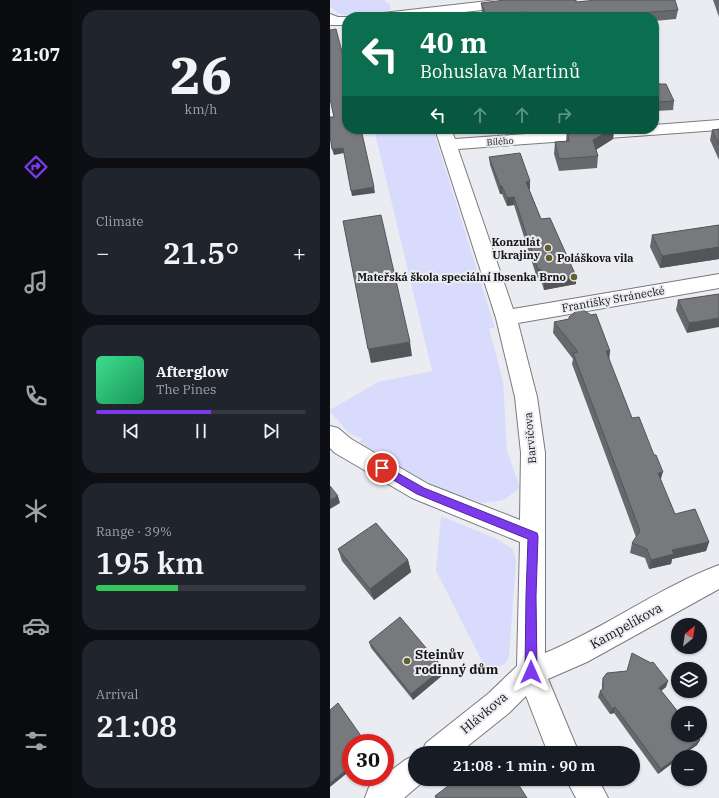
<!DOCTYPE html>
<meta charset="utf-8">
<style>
body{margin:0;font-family:"IBM Plex Serif",serif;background:#20242c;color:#f1f3f6;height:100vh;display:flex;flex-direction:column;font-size:15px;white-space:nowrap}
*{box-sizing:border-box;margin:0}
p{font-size:13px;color:#9ea1a6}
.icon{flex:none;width:22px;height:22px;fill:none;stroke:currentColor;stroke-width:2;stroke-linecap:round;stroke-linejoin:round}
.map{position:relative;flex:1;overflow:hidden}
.panel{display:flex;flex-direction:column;gap:10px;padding:10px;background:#0d0f14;width:258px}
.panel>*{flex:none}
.top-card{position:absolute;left:12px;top:12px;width:317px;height:122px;border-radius:16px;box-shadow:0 1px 3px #0004;background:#0b6e4f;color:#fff;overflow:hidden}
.needle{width:26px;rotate:30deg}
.buttons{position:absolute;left:341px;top:618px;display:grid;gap:8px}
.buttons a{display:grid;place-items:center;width:36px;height:36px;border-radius:50%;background:#171b24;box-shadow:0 1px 3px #0004;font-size:20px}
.speed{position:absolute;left:12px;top:734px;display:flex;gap:8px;font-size:20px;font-weight:700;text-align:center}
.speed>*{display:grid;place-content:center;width:52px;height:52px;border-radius:50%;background:#171b24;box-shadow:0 1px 3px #0004;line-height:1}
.speed .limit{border:6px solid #d22;background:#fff;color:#111}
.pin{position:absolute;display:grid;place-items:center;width:34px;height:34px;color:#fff;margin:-17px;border:2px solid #fff;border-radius:50%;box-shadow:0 1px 4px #0007}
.me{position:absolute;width:44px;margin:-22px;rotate:0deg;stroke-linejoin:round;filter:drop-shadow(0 0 3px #0008)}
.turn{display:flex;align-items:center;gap:14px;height:84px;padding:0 12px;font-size:18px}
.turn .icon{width:52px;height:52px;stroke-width:2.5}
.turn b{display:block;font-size:28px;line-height:34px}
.lanes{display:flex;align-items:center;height:38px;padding:0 12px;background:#0003;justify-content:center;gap:20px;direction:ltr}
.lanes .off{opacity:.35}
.big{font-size:30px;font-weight:600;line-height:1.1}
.panel .tile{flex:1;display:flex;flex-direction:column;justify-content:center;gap:6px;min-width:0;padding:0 14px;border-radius:16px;background:#20242c}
.panel .dial{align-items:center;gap:0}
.dial b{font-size:52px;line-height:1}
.song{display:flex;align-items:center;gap:12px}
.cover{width:48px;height:48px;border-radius:6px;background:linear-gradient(135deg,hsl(150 70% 55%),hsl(150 70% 35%))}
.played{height:4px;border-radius:2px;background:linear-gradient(90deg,#7c3aed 55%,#363941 55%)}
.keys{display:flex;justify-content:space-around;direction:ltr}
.heat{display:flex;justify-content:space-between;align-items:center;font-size:22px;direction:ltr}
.charge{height:6px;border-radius:3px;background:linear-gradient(90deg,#34c759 39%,#363941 0)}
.trip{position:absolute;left:78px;top:746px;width:232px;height:40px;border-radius:20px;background:#171b24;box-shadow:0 1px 3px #0004;font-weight:600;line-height:40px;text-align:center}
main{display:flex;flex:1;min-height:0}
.dock{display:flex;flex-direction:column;width:72px;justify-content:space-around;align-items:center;background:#090b0e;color:#9ea1a6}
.dock .icon{width:28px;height:28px}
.dock .selected{color:#7c3aed}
.dock b{font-size:18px;color:#f1f3f6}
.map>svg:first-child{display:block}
</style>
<main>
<nav class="dock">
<b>21:07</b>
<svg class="icon selected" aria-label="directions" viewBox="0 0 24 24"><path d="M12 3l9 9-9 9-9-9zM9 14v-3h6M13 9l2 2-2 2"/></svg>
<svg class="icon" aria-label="music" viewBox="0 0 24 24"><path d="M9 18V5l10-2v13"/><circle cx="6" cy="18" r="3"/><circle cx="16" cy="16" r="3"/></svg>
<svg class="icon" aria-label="phone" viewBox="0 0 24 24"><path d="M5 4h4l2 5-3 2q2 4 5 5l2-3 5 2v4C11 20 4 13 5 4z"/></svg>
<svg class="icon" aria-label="climate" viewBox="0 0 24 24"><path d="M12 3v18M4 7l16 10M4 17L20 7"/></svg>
<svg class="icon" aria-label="car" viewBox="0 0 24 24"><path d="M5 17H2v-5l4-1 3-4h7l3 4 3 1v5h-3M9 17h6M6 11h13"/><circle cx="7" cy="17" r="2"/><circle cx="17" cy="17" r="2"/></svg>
<svg class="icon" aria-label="filters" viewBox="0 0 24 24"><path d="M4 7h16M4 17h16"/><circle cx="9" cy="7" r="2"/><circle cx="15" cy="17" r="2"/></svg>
</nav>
<section class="panel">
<div class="tile dial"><b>26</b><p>km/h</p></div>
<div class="tile"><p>Climate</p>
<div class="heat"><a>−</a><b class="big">21.5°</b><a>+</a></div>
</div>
<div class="tile">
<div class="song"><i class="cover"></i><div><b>Afterglow</b><p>The Pines</p></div></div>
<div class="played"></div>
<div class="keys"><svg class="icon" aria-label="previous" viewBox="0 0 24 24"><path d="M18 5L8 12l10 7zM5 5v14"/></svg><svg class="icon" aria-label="pause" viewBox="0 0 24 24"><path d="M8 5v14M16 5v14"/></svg><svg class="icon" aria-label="next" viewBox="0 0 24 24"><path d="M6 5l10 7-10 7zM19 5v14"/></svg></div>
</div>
<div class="tile"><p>Range · 39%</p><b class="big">195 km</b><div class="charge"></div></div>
<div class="tile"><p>Arrival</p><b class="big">21:08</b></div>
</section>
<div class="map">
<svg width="389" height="798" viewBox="0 0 389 798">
<rect width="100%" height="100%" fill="#ebecf1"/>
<!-- green -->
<g fill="#d8dbfb">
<path d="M0,0h55l1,3h3l2,6c-5,4 -37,8 -44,7 -8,-2 -12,-5 -17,-10z"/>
<path d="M44,129h59l62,199h-6l14,53 4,70 13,37 -16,12 -22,3 -38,-12 -36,-19 -49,-30 3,-3 -13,-6 -19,-21v-2l48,-28 54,-11z"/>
<path d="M111,516l56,23 16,10 3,12 -7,95 -3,7 -18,10 -52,-102z"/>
</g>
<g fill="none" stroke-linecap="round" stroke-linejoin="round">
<!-- minor casing -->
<g stroke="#7a7a7f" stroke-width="2">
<g id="minor">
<path d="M167,0h44l-2,3 -5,1 -113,13h-45l2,-3 5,-1z"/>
<path d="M0,14l8,3h10l-1,8h-17z"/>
<path d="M389,120v10l-261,19 55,160 206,-35v14l-201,35 19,74 8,56v200c60,-25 113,-65 174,-88v24l-132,73 -39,17 31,74h-31l-22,-57 -17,17 -50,40h-38l5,-10 63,-50 28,-27 3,-124 -108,-44 -77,-45 -5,-5v-22l8,2 13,11 77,45 92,36 1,-67 -6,-56 -19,-79 -61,-189h16l4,10 142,-10h57v-4z"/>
<path d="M85,755v24h11l-1,1 -21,18h-39l4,-11 13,-10h3v-2l20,-15z"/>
<path d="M236,779h32l10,19h-32z"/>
</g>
</g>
<!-- minor -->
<use href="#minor" fill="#fff" fill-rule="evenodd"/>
</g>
<!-- wall -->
<g fill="#67686c">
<path d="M383,0h6v17z"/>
<path d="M246,2l102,8 -2,9 -22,2v-4h-170l-2,-5 -1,-9z"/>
<path d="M329,84l15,17 -1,9 -17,1z"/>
<path d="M232,129h14l-13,1z"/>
<path d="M255,129h29l-1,10 -17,11 2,6 -1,12 -38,3 -5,-17 1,-12 11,-1 1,-11z"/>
<path d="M389,129v31l-9,-20 2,-10z"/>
<path d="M159,157l41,32h-1l12,30 35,57v8l-32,6 -4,-13 -3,1 -23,-73 -7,1 -5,-12h-2l-10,-29z"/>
<path d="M389,225v34l-59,9 -10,-21 2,-12z"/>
<path d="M389,294l-32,39 -11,-23 2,-10z"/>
<path d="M239,317l40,43 23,58 43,96 34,28 -3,9 -34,8 -1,5 -22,5 -4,-11 -15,-5 2,-10 4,-6 -64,-173 1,-5 -20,-26 1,-11 15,-3z"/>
<path d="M8,549l70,11 3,12 -37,28 -32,-39z"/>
<path d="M39,642l74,26 1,6 -31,26 -42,-52z"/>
<path d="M273,678l65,3 -2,6 -5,4 39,49 -3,5 -19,12v2l-20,15 -44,-61 -4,1 -12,-17 2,-6 2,-1v-6z"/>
</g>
<!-- shaded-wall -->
<g fill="#545558">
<path d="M328,102l-2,9 -2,2v-9z"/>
<path d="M31,129h4v5h-3z"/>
<path d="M281,129h3l-1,10 -21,13 1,-12z"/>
<path d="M13,148l1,5 -10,2 -2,-6z"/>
<path d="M200,181v8l-4,1v-8z"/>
<rect x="170" y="186" width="2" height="8"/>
<path d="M44,187l1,6 -23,3 -1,-5z"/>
<path d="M184,197v8l-7,1v-8z"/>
<path d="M389,247v12l-59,9 2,-12z"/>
<path d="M210,269v8l-3,1 1,-8z"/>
<path d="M246,276v8l-32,6v-8z"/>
<path d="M389,318v9l-32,6 2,-10z"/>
<path d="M80,342l2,14 -41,7 -3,-14z"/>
<path d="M276,351h4l-1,11z"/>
<path d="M333,472l-3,10 -2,-9z"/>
<path d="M8,496l2,7 -10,6v-9z"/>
<path d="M379,542l-3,9 -34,8 -1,5 -22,5 2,-9 21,-10z"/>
<path d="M78,560l3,12 -37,28 -4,-11z"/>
<path d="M113,668l1,6 -31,26 -2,-6z"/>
<path d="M338,681l-2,6 -9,7 2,-6z"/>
<path d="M285,707l-1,6 -4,1 2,-5z"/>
<path d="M370,740l-3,5 -16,12h-3v2l-20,15 3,-5z"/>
<path d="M21,766v4l-21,17v-4z"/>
</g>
<!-- building -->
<g fill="#78797d" stroke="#545558">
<path d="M175,0h71v2l21,-2h78l3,10 -87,7h-37l-29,-5 2,5h-40l-6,-14z"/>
<path d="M6,29l11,42v58h14l13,58 -23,4 -8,-43 -11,1 -2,-13v-19h4l-4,-18v-69z"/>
<path d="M328,82l1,2h7l8,17 -16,1 -4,2v-21z"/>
<path d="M255,129h26l-18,11 5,16 -39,3 -4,-17 14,-1 -2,-11z"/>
<path d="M389,129v16l-7,-15z"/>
<path d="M190,153l10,28 -4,1 15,37 9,-1 26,58 -32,6 -4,-13 -2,1 -24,-73 -7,1 -5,-12h-2l-11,-29z"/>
<path d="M51,215l29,127 -42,7 -25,-128z"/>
<path d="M389,225v22l-57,9 -10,-21z"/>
<path d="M389,294v24l-30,5 -11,-23z"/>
<path d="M250,308l11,7 5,-1 14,37h-4l26,67 7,-1 15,38h2l7,17 -5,1 17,41 20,-5 14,33 -37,8 2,4 -23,6 -4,-11 -15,-6 8,-12 -67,-178 5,-1 -24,-30 15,-3v-2z"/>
<path d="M0,486l8,10 -8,4z"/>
<path d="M46,523l32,37 -38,29 -32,-40z"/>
<path d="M70,617l43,51 -32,26 -42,-52z"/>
<path d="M302,653l19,10 2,-1 15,19 -9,7 20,25h-1v22h18l4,5 -39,29 -46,-62 -3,2 -12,-18 3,-2v-11l4,-5 20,-2z"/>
<path d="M8,703l28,40h-15v23l-21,17v-73z"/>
<path d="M127,779h58l12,19h-91l-1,-2z"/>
</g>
<!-- route -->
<path fill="#7c3aed" stroke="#51269a" d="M52,464l42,24 113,45 1,3 -2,60 1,76 -2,4 -4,2 -4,-2 -2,-4 1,-76 2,-57 -111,-45 -39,-23 -1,-3 1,-3z"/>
<!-- markers -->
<g fill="#625f2b" stroke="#ebecf1" stroke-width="1.5">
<circle cx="218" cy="248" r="4"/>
<circle cx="219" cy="258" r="4"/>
<circle cx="244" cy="277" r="4"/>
<circle cx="77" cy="661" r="4"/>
</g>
<g text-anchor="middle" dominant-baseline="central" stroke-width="4" stroke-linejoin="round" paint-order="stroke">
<!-- far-street labels -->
<g font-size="9" fill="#151516" stroke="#ebecf1">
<text transform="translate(170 141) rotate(-4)">Bílého</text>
</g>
<!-- poi labels -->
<g font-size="11" font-weight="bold" fill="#151516" stroke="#ebecf1" text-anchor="end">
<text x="210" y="242">Konzulát<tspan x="210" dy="13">Ukrajiny</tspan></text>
<text x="227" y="258" text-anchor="start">Poláškova vila</text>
<text x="236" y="277">Mateřská škola speciální Ibsenka Brno</text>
</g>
<!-- street labels -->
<g font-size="11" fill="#151516" stroke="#ebecf1">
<text transform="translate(283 299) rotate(-10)">Františky Stránecké</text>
<text transform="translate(200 438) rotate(-95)">Barvičova</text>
</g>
<!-- near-street labels -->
<g font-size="13" fill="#151516" stroke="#ebecf1">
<text transform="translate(296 626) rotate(-29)">Kampelíkova</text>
<text transform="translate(154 713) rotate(-40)">Hlávkova</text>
</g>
<!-- near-poi labels -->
<g font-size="13" font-weight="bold" fill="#151516" stroke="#ebecf1" text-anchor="start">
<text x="85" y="654">Steinův<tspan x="85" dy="15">rodinný dům</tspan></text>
</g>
</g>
</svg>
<div class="buttons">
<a><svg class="needle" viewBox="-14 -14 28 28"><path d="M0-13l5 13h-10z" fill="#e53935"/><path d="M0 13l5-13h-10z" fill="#9ea1a6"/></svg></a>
<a><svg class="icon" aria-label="layers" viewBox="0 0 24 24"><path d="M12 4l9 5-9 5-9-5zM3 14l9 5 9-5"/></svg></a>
<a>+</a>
<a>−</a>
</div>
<div class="speed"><div class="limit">30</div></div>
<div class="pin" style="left:52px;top:468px;background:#d93025"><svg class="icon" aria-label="arrive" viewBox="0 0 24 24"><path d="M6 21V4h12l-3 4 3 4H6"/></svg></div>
<svg class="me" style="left:201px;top:672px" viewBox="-20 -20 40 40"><path d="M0-17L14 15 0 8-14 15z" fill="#7c3aed" stroke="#fff" stroke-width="4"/></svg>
<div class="trip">21:08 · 1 min · 90 m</div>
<div class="top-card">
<div class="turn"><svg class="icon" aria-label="left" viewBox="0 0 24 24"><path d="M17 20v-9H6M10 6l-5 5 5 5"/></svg><div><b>40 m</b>Bohuslava Martinů</div></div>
<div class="lanes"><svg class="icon" aria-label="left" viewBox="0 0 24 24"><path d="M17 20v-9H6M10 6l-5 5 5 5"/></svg><svg class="icon off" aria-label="ahead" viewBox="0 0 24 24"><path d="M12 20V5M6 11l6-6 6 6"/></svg><svg class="icon off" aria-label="ahead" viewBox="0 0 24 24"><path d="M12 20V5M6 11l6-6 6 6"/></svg><svg class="icon off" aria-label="right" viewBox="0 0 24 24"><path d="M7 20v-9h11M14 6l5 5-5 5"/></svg></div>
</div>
</div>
</main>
